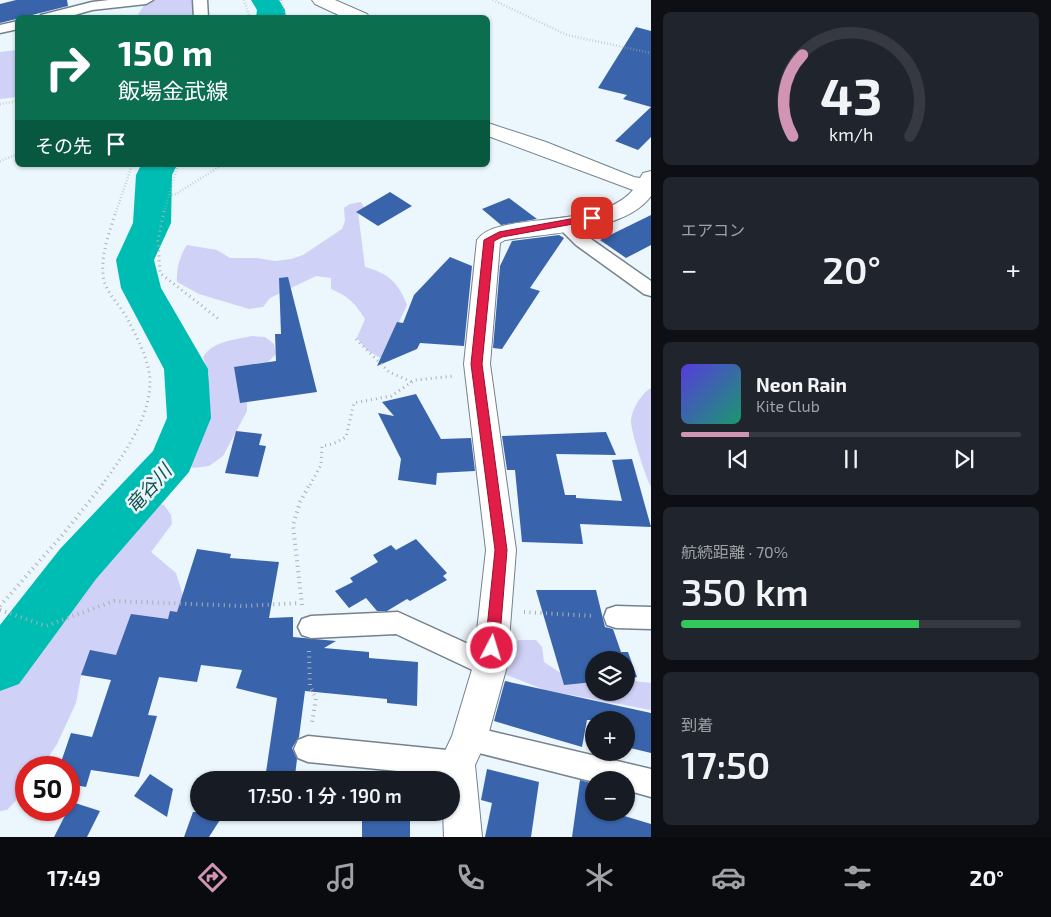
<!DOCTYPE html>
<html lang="ja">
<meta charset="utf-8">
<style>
body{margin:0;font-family:"Exo 2","Noto Sans JP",sans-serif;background:#20242c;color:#f1f3f6;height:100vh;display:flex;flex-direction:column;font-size:19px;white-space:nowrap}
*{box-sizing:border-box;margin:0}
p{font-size:16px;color:#9ea1a6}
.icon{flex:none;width:28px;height:28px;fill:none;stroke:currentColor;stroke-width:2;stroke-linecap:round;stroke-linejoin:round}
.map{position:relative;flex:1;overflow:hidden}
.details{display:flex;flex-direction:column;gap:12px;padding:12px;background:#0d0f14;width:400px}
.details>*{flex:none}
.top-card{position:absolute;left:15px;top:15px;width:475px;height:152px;border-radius:8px;box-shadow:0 1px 4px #0004;background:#0b6e4f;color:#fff;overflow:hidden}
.fabs{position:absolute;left:585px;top:651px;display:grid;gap:10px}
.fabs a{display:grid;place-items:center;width:50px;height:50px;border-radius:50%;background:#171b24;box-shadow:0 1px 4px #0004;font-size:25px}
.speed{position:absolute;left:15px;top:756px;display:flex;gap:10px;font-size:25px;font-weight:700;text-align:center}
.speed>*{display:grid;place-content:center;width:65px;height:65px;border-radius:50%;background:#171b24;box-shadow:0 1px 4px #0004;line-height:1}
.speed .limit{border:8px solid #d22;background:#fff;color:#111}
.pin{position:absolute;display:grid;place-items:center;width:42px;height:42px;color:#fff;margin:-21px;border-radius:10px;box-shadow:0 2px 8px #0006}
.me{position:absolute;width:55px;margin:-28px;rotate:5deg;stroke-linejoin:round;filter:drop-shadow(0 0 4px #0008)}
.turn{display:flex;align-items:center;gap:18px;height:105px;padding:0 20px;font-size:22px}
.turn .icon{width:65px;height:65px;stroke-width:2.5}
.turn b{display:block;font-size:35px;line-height:42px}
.then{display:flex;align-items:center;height:48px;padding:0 20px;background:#0003;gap:10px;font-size:19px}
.big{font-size:38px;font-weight:600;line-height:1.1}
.details .tile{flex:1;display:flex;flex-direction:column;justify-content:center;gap:8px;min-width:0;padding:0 18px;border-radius:8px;background:#20242c}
.details .dial{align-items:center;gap:0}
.dial svg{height:130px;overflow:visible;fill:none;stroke:#363941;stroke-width:7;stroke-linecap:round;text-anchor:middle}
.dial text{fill:#f1f3f6;stroke:none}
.song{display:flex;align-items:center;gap:15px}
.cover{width:60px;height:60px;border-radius:8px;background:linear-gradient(135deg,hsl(250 70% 55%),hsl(160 70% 35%))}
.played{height:5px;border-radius:2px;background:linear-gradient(90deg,#d194b5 20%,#363941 20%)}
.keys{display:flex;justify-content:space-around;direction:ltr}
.heat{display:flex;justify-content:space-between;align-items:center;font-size:28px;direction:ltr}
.charge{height:8px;border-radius:4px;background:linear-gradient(90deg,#34c759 70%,#363941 0)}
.trip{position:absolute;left:190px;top:771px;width:270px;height:50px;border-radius:25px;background:#171b24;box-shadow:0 1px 4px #0004;font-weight:600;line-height:50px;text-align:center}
.tabs{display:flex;height:80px;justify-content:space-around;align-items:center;background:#090b0e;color:#9ea1a6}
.tabs .icon{width:35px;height:35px}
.tabs .current{color:#d194b5}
.tabs b{font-size:22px;color:#f1f3f6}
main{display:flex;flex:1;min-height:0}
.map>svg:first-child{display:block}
</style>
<main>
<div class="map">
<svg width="651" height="837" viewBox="0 0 651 837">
<rect width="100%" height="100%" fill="#ecf6fd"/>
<!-- green -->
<g fill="#d0d1f6">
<path d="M147,0h47v17l-58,1z"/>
<path d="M17,50v47l-17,2v-47z"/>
<path d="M361,202l4,7 -7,3 7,55c23,6 34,16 42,38l-25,54 -15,-9 -10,-12 8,-19c-9,-15 -17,-23 -34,-30v-11l-15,-2 -46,22 -7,9 -14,2 -50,-15 -22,-12c-1,-12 3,-27 10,-37l30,5 13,8h27l18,3 16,-2 12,-4 39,-26 3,-8 -1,-13 6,-4z"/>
<path d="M252,336l13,1 9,7 2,10 -10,10 -19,32v15l-24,45 -14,10 -16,2 -8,-9 -1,-9 22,-55 3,-21 -6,-17c10,-16 31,-17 49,-21z"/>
<path d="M651,388v99c-5,-9 -21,-58 -20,-67 1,-11 11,-27 20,-32z"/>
<path d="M153,502l11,3 7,10 1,9 -21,28 25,21 10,32 -31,38 -57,19 -17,14 -5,27 -19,41 -15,23 -16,1v22l-19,20 -7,1v-154l92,-119 18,-17 29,-16z"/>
<path d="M519,640h17l6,7 2,15 15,10 35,5v15h32v-12l25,3v27l-106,-20 -41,-16 6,-29z"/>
</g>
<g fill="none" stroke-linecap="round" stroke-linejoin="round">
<!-- river -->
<g fill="#00bdb4" fill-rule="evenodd">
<path d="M251,0h28l6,10 1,8h-30l1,-8z"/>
<path d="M141,165h36l-5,10 -1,48 -17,37 7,28 47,81 3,49 -22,54 -93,107 -77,105 -19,7v-66l60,-76 93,-98 14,-33 -3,-49 -43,-81 -5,-28 17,-37 3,-48z"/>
</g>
</g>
<!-- building -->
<g fill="#3964ac">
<path d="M16,0h51l1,6 -68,17v-19z"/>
<path d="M636,27l15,4v106l-13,13 -23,-9 36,-34 -28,-8 4,-4 -29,-7z"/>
<path d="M390,192l22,14 -34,20 -22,-14z"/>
<path d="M509,198l28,21 -36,6 -19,-16z"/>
<path d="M651,215v30l-25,13 -26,-18z"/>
<path d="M559,235l5,3 -34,50 10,3 -38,58 -9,-1 7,-82 12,-25z"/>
<path d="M450,257l22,9 -8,80 -44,-3 -3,6 -40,17 20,-44 6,1 11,-28z"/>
<path d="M288,277l29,115 -77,11 -6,-36 42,-6 -1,-27h6l-2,-56z"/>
<path d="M416,394l25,45 30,-1 4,33 -38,2 -1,12 -38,-5 3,-21 -23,-46 16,3 -12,-14z"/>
<path d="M236,431l26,3 -3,11 7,1 -8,31 -33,-4z"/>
<path d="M606,432l10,23 -60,-1 9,41h11v3l46,3 -10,-41 20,-1 19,68 -71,-3 3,20 -61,-2 -7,-72h-8l-5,-34z"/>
<path d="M416,539l31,34 -4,3 4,4 -37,21 -3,-2 -20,12h-10l-11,-13 -17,10 -14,-17 18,-9 -3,-4 28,-16 -5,-7 18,-10 5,5z"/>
<path d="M197,549l34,5 -1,4 49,4 -10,56 24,-1v20l43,4 -12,7 45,4v6l49,4 -1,44 -30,-3v-4l-82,-8 -6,46 -7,11 5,11 -2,17 -29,-4 11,-74 -41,-10 6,-18 -41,-5 -4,17 -38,-5 -11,38 9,1 -18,61 -48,-7 -5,17 -17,-3v-16h-10l12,-35 21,4 19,-57 -30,-5 9,-25 26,5 15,-41 37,5 2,-8 7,1z"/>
<path d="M536,590h60l9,37 8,2 8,23h7l9,25 -11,2v-19h-32v22l-30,3z"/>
<path d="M505,681l146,32v40l-25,-6v-27h-39l-5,27 -88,-26z"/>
<path d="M487,769l52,13 -8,55h-46l7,-34 -11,-3z"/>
<path d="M364,772l45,3v5h-45z"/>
<path d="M150,774l23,15 -6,28 -33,-21z"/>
<path d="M580,780l14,4v28h17l40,12v13h-79z"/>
<path d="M72,802l28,9 -13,26h-33z"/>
<path d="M193,812h32l-16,25h-25z"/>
<rect x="362" y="812" width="48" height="25"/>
</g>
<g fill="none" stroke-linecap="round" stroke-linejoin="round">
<!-- street casing -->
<g stroke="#73828c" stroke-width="3">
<g id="street">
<path d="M109,0h44l-7,4 -54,6 -28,8h-25l2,-3 51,-13z"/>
<path d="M193,0h14l1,18h-14z"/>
<path d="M18,21v8l-18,4v-8z"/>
<path d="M563,218l6,1 19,18 63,44v15l-7,-2 -68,-49 -22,-22 3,-4z"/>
<path d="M616,606l35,1v22l-35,-1 -9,-3 -3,-8 3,-8z"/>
<path d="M398,612l101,46 4,8 -4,8 -9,3 -9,-3 -85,-40 -85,4 -9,-3 -4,-8 4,-8 9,-3z"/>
<path d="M469,726l182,43v28l-25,-7v-10h-32v2l-135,-34 -4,-9 4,-9z"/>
<path d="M308,736l149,15 10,4 4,9 -4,9 -10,4 -149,-15 -10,-4 -4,-9 4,-9z"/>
</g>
</g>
<!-- secondary casing -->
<g stroke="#73828c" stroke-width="2">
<g id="secondary">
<path d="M312,0h23l32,14 3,4h-25l-30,-14z"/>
<path d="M488,123l58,19 88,35 6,1 3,-5 8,-2v25c-26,36 -104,37 -146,44l-5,3 -10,121 26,186 -9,116 -20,73 -12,26 7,72h-38l-1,-25h8v-32h-11l-1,-16 13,-28 21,-70 13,-116 -22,-186 13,-124c20,-30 122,-9 156,-50l-145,-54z"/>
</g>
</g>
<!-- path-far2 -->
<g stroke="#a7b0b6" stroke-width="2.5" stroke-dasharray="0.5 2.5" stroke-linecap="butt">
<path d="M244,0l6,18"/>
<path d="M281,0l5,18"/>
<path d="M493,0l74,35 84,18"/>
<path d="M0,104l18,-3"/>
<path d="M0,161l18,-7"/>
<path d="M169,195l7,-1 46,-29"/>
<path d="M116,212l16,-47"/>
<path d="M164,212l14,-47"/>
</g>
<!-- path-far1 -->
<g stroke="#a7b0b6" stroke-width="3" stroke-dasharray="1 4" stroke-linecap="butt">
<path d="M164,211l-6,30 2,32 60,47"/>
<path d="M356,339l33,33 23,10"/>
<path d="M102,485c20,-28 48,-66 48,-103 0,-21 -14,-46 -23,-64 -8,-15 -23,-26 -24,-44 -2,-21 7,-43 13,-63"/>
<path d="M310,485l11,-20 1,-19 11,-2 13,-7 8,-34 37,-7 24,-16 40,-4"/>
</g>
<!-- path -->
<g stroke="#a7b0b6" stroke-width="4" stroke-dasharray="1 4.5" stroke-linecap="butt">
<path d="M302,605l-9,-80 7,-23 10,-18"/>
<path d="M0,606l65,-74 38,-48"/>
<path d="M0,610l46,16 68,-25 129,5 57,-3"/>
<path d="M524,612l69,4"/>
<path d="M309,651l1,35 6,12 -4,25"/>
</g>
<!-- street -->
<use href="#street" fill="#fff" fill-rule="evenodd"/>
<!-- secondary -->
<use href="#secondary" fill="#fff" fill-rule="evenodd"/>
</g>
<!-- route -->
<path fill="#e11d48" stroke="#92132f" d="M592,215l4,3 -1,2 -93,17 -8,4 -12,123 25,186 -8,98 -2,4 -5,2 -5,-2 -2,-4 10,-98 -24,-186 13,-124 15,-8z"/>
<g text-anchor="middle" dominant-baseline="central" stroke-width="5" stroke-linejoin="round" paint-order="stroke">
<!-- water labels -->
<g font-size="19" font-style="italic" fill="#12524e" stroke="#ecf6fd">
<text transform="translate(148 488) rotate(-48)">竜谷川</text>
</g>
</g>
</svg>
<div class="fabs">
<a><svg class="icon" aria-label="layers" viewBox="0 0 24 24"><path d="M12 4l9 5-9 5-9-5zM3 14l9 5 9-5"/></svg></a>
<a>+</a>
<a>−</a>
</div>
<div class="speed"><div class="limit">50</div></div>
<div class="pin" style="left:592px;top:218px;background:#d93025"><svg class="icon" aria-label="arrive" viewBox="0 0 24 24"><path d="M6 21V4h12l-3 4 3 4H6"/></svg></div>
<svg class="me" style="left:492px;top:648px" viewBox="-20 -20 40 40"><circle r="17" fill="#e11d48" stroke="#fff" stroke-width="3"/><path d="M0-11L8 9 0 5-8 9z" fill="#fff"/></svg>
<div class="trip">17:50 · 1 分 · 190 m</div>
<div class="top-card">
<div class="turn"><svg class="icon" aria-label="right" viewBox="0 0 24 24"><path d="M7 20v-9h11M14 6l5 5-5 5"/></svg><div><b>150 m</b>飯場金武線</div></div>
<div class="then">その先<svg class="icon" aria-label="arrive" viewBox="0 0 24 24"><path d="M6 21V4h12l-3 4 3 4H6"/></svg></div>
</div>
</div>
<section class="details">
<div class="tile dial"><svg viewBox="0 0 100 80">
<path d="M14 69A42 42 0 1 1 86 69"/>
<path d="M14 69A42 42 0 0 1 20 19" stroke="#d194b5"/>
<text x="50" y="56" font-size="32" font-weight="700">43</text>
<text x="50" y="72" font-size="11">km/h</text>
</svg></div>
<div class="tile"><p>エアコン</p>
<div class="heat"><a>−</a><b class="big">20°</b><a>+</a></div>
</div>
<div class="tile">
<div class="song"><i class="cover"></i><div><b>Neon Rain</b><p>Kite Club</p></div></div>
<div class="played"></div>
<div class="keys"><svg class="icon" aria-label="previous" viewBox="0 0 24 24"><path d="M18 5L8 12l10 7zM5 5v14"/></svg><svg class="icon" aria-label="pause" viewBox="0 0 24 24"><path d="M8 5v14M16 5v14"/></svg><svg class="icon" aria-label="next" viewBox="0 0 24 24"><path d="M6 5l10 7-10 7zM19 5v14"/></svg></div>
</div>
<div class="tile"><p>航続距離 · 70%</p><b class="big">350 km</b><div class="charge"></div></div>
<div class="tile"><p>到着</p><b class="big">17:50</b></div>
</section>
</main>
<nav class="tabs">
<b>17:49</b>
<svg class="icon current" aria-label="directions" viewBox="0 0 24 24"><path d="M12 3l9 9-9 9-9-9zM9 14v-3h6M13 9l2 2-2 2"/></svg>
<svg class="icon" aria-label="music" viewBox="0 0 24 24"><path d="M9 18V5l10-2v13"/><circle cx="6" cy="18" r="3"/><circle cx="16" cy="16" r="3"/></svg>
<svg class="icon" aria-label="phone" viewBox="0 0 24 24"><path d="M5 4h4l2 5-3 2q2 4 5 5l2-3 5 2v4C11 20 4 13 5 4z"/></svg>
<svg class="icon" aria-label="climate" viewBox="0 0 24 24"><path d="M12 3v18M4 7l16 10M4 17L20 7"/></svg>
<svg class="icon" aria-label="car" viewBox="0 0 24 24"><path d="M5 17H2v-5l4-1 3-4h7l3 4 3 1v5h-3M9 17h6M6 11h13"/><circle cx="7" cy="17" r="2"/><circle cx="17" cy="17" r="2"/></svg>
<svg class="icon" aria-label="filters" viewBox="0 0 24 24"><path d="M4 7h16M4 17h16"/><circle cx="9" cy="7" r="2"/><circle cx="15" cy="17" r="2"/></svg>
<b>20°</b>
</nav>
